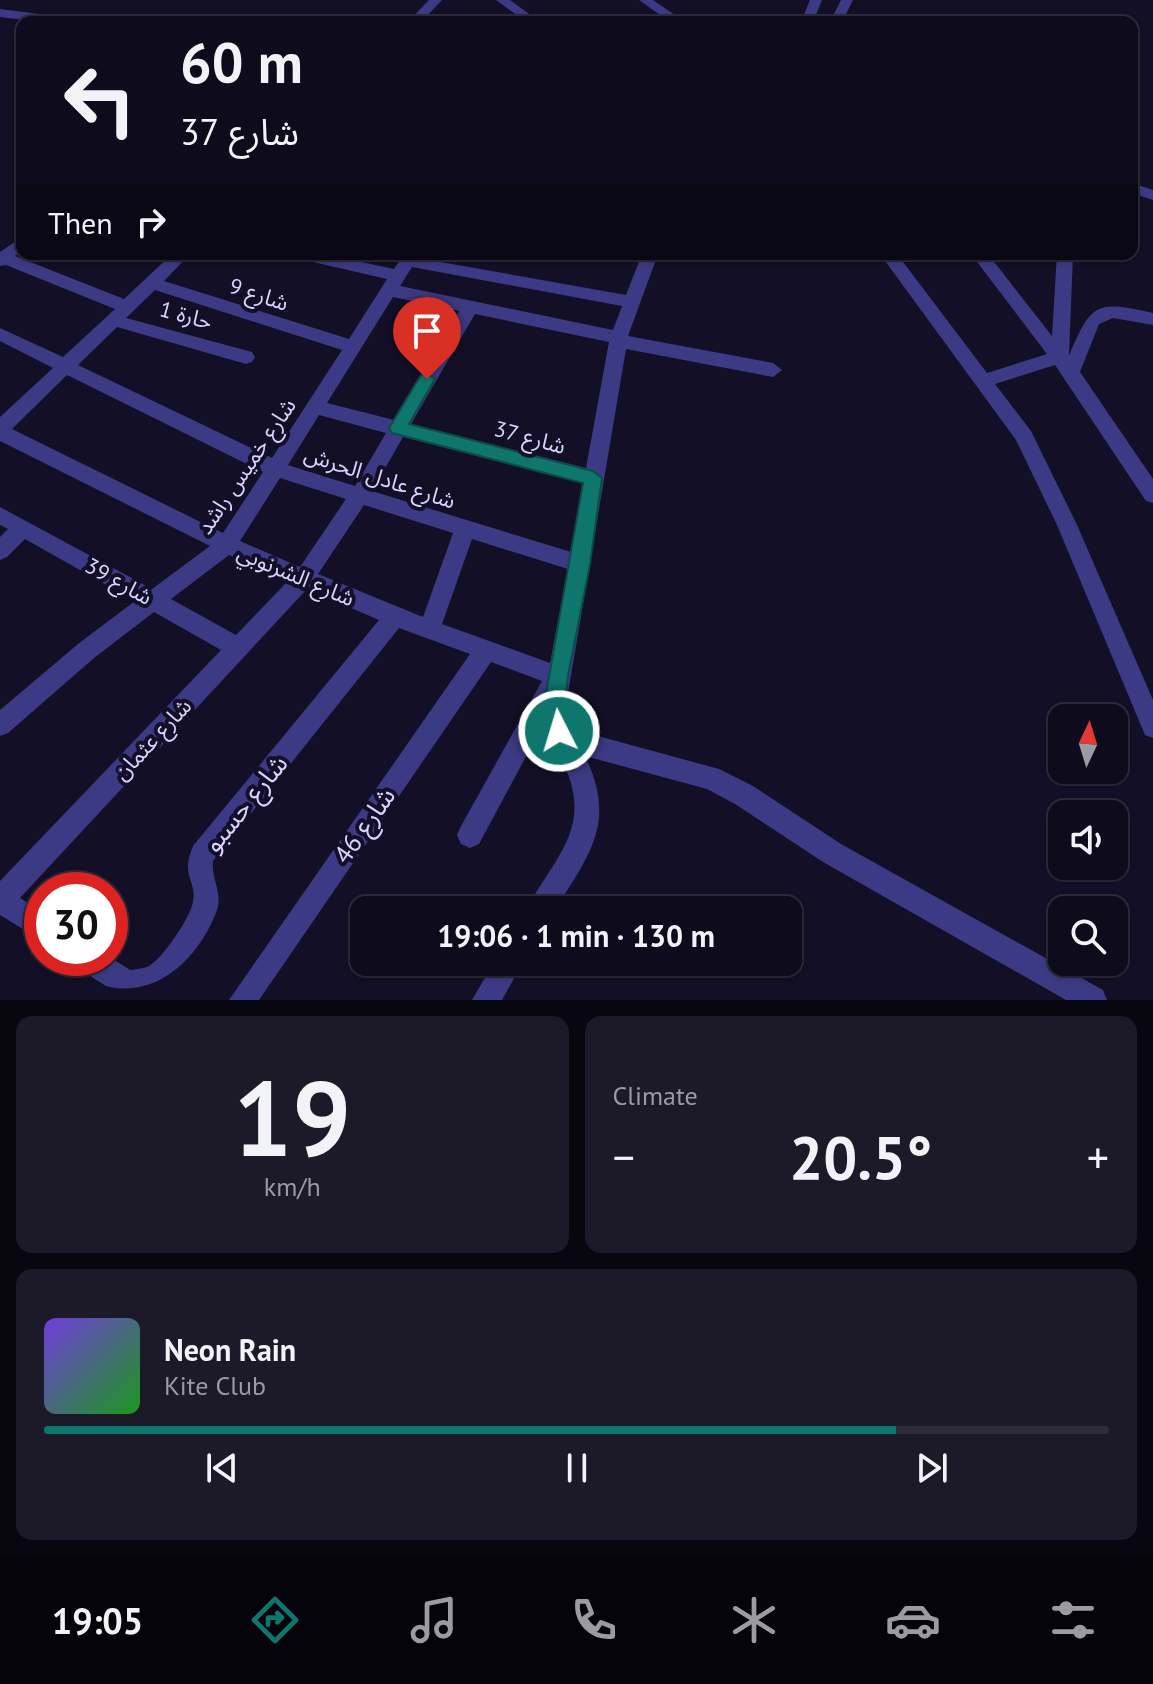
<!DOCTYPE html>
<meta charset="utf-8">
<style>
body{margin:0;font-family:"PT Sans","Noto Sans Arabic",sans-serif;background:#1c1929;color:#f1f3f6;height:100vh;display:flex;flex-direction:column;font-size:30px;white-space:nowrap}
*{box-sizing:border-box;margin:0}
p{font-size:26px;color:#9b9ba3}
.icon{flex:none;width:44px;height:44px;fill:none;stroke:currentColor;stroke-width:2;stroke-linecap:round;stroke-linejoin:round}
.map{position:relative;height:1000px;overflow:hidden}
.side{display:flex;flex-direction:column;gap:16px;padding:16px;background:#08060f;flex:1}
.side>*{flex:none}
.banner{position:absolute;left:16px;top:16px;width:1122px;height:244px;border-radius:16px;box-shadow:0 2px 6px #0004,0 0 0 2px #2e2b3b;background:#0e0b1c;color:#f1f3f6;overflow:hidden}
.needle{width:52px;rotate:4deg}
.controls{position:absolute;left:1048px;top:704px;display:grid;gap:16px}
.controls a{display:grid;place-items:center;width:80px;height:80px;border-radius:16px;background:#0e0b1c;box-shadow:0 2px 6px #0004,0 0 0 2px #2e2b3b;font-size:40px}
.speed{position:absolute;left:24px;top:872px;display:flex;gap:16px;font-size:40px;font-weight:700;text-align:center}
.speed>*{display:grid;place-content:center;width:104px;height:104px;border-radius:50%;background:#0e0b1c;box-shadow:0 2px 6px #0004,0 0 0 2px #2e2b3b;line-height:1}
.speed .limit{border:12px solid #d22;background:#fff;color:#111}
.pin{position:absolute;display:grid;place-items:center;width:68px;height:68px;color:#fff;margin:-82px -34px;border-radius:50% 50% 50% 0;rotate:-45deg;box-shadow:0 0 8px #0007}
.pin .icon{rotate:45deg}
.me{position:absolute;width:88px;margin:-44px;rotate:355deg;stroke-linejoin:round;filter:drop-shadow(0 0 6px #0008)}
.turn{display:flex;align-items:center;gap:28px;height:168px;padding:0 32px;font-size:36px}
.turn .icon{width:104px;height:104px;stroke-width:2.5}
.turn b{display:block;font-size:56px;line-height:68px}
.then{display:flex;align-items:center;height:76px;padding:0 32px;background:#0003;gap:16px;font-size:30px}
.big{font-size:60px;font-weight:700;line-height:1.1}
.side .tile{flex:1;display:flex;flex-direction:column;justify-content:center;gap:12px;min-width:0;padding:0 28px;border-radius:16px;background:#1c1929}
.side .dial{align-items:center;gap:0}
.dial b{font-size:104px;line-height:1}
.song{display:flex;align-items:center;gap:24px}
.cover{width:96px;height:96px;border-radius:12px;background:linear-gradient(135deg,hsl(260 70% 55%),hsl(120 70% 35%))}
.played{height:8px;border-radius:4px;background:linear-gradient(90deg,#0f766e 80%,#2e2b3b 80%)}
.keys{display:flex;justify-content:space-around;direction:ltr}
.heat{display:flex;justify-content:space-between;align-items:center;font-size:44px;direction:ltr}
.side .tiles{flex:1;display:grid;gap:16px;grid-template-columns:1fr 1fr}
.tile:last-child{grid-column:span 2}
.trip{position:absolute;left:350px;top:896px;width:452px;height:80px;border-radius:16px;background:#0e0b1c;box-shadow:0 2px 6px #0004,0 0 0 2px #2e2b3b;font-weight:700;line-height:80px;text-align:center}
.menu{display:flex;height:128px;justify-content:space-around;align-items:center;background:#06040b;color:#9b9ba3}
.menu .icon{width:56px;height:56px}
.menu .current{color:#0f766e}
.menu b{font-size:36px;color:#f1f3f6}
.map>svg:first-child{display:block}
</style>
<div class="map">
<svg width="1153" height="1000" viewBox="0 0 1153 1000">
<rect width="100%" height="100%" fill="#130f26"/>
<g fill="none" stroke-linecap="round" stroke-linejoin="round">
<!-- minor -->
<g fill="#3d3a85" fill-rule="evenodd">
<path d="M429,0h13l-21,22h-13z"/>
<path d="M496,0h14l30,22h-14z"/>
<path d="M639,0h14l32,22h-15z"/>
<path d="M810,0h12l-9,22h-12z"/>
<path d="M841,0h12l-11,22h-12z"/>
<path d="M0,9l72,9 6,4h-36l-42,-5z"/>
<path d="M1132,183l21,7v10l-21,-7z"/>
<path d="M22,237v14l-7,5 109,43 48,-45h18l-26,27 185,58 38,-60 -87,-20 -8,-5h32l70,15 10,-15h16l-2,4 208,37 16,-41h16l-30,82 145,27 9,7 -9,7 -147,-28 -61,362 7,18 147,40 34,17 88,58 262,146 4,10h-41l-243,-138 -88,-58 -28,-15 -122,-33c32,66 5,98 -30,154h-28c8,-19 22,-36 32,-54 33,-55 6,-85 -14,-135l-66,123 -9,4 -9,-4 -4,-9 4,-9 81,-145 -51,-19 -232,338h-30l241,-346 -71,-26 -186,233c-2,18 10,32 4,49 -16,44 -58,90 -111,76 -12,-8 -26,-14 -31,-28l35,-1 20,13c6,-1 13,-1 19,-4 14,-8 41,-48 44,-64 4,-22 -13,-25 0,-56l186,-226 -72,-31 -287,309 22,14v29l-42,-26v-34l221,-231 -67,-38 -60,46 -86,75 -8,3v-26l78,-66 57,-43 -110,-62 -18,18 -7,3v-23l8,-8 -8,-4v-18l152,82 58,-43 -210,-105v-24l53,-49 -53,-27v-13l63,29 52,-48 -109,-44 -6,1v-14zM412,267l210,39 -9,24 -213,-44zM155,290l187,60 -70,108 -194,-93 39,-38 129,37 6,-2 3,-5 -3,-5 -126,-34zM393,297l66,14 -65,109 -67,-17zM475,314l134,28 -23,126 -175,-44zM67,375l196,97 -40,61 -211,-104zM319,415l67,18 -31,53 -67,-21zM403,437l180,46 -12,69 -199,-61zM280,478l66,21 -46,68 -60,-26zM364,505l89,28 -30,84 -105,-43zM472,539l96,30 -18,94 -108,-39zM229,555l59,26 -52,54 -65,-36z"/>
<path d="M880,254h17l90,119 60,-19 -76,-100h17l64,82 5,-82h16l-4,102c22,-53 27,-56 84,-43v12l-40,-7 -14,6 -19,48 73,107v24l-7,-2 -91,-136 -60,19 36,47 46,94 76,175v38l-8,-3 -88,-210 -41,-85z"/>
<path d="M494,962h29l-21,38h-30z"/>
</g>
</g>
<!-- route -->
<path fill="#0f766e" stroke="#0a4d48" stroke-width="2" d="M427,373l8,6 -26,45 184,47 9,7 -12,86 -22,112 -4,35 6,20 -3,8 -8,3 -8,-3 -8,-28 40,-228 -191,-50 -3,-5 3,-5 29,-48z"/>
<g text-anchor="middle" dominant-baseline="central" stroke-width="8" stroke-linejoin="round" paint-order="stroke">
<!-- street labels -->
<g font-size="22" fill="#d9d4ff" stroke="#130f26">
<text transform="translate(259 294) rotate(18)">شارع 9</text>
<text transform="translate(186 315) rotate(15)">حارة 1</text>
<text transform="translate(530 437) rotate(15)">شارع 37</text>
<text transform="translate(246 466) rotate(-56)">شارع خميس راشد</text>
<text transform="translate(380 477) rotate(18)">شارع عادل الحرش</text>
<text transform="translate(296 575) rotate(23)">شارع الشرنوبي</text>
<text transform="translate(119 581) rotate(29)">شارع 39</text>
<text transform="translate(152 739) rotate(-47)">شارع عثمان</text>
</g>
<!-- near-street labels -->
<g font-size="26" fill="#d9d4ff" stroke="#130f26">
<text transform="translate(245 803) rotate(-51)">شارع حسبو</text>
<text transform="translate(364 825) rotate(-55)">شارع 46</text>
</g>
</g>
</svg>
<div class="controls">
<a><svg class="needle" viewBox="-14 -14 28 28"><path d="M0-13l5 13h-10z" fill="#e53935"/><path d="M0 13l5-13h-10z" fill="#9b9ba3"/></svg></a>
<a><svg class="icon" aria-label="sound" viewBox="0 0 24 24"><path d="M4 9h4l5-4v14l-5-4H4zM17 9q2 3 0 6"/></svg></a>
<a><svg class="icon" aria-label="search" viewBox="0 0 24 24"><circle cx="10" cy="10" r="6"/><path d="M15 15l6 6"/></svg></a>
</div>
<div class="speed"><div class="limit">30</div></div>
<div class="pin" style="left:427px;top:379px;background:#d93025"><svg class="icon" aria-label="arrive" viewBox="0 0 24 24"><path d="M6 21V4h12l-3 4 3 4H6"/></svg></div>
<svg class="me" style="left:559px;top:731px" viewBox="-20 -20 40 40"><circle r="17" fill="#0f766e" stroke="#fff" stroke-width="3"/><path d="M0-11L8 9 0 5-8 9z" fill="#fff"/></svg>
<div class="trip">19:06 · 1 min · 130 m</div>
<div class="banner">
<div class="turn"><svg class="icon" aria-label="left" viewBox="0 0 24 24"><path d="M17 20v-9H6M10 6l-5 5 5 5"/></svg><div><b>60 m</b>شارع 37</div></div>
<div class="then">Then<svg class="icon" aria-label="right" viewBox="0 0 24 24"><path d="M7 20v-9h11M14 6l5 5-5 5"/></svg></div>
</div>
</div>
<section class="side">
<div class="tiles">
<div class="tile dial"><b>19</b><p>km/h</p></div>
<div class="tile"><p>Climate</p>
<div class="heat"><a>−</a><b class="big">20.5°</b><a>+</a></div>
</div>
<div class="tile">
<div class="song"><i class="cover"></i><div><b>Neon Rain</b><p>Kite Club</p></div></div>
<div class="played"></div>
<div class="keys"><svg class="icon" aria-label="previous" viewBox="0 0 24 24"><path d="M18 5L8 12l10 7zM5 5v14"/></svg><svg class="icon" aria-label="pause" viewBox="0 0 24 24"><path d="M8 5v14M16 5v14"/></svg><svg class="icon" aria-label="next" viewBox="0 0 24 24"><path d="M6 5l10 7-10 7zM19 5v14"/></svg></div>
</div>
</div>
</section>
<nav class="menu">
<b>19:05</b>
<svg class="icon current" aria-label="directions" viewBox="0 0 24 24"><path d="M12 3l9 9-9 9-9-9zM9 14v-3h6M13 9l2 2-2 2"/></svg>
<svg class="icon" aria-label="music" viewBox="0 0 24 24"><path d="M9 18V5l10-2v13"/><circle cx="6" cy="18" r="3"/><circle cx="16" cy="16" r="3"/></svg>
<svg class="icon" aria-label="phone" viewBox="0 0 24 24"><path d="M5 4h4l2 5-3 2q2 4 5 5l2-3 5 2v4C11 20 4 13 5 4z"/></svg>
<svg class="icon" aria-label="climate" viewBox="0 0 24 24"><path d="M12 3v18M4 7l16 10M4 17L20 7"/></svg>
<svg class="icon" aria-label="car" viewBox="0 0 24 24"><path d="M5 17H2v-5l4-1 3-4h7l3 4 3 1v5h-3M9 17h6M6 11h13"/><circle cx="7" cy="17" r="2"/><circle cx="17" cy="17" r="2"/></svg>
<svg class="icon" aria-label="filters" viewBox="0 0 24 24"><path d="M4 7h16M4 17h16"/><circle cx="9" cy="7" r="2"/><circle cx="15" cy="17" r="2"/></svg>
</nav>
